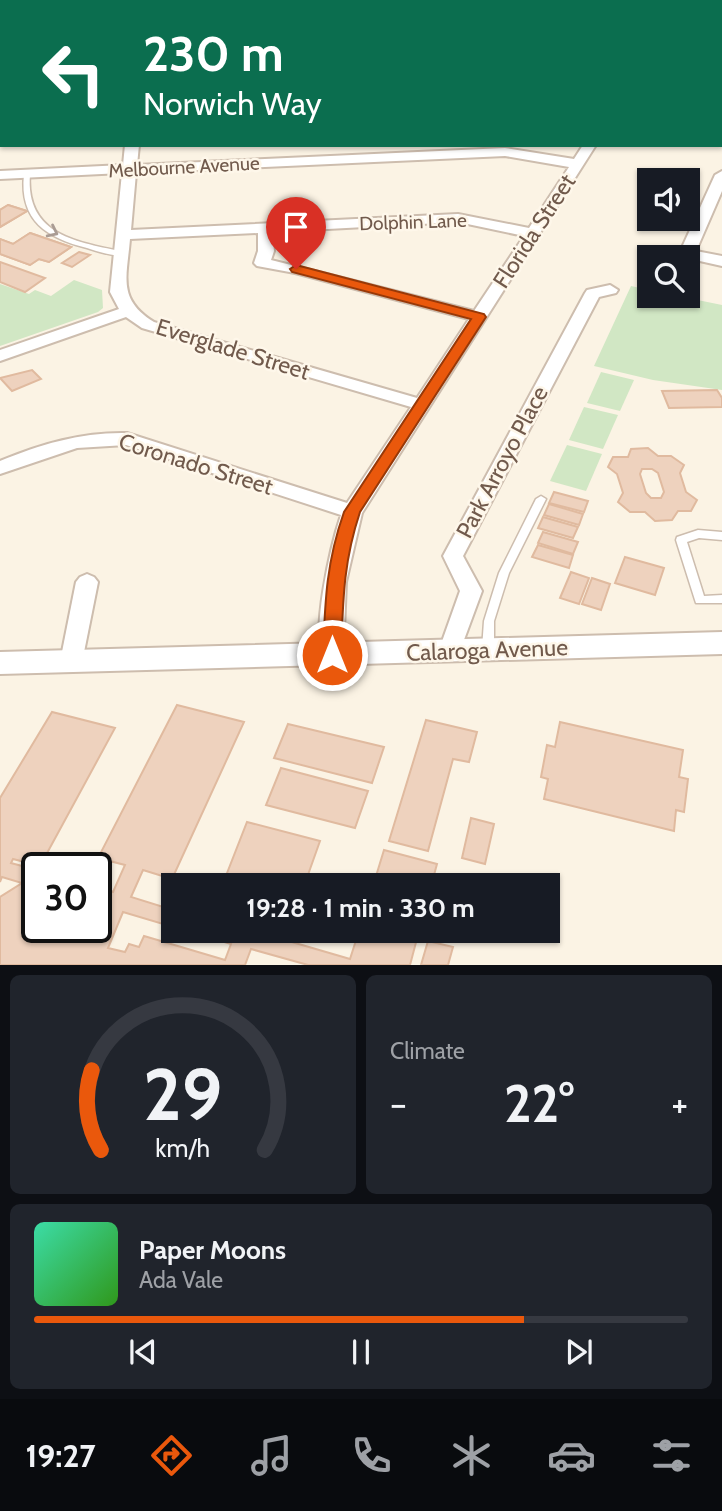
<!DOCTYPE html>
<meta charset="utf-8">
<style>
body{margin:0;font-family:Cabin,sans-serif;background:#20242c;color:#f1f3f6;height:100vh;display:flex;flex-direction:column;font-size:26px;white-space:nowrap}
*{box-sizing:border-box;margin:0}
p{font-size:23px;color:#9ea1a6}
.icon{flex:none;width:38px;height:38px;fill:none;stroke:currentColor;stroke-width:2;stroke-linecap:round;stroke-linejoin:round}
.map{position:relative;height:965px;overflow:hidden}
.panel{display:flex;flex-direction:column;gap:10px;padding:10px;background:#0d0f14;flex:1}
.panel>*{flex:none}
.guide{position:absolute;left:0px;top:0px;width:723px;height:147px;box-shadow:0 2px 5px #0004;background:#0b6e4f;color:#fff;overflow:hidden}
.fabs{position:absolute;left:637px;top:168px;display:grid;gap:14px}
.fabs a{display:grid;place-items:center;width:63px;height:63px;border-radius:0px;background:#171b24;box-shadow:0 2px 5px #0004;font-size:35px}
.speed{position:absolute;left:21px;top:852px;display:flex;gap:14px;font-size:35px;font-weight:700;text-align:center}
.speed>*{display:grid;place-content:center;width:91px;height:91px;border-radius:50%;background:#171b24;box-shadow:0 2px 5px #0004;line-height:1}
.speed .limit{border:4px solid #111;border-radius:10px;background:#fff;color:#111}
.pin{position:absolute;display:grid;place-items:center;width:60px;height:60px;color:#fff;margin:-72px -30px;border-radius:50% 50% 50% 0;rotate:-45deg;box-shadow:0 0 7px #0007}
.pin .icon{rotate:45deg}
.me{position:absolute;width:77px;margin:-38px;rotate:0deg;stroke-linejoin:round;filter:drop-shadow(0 0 5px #0008)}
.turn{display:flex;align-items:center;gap:24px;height:147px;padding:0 28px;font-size:32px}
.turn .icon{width:91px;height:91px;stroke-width:2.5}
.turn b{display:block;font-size:49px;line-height:60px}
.big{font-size:52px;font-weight:700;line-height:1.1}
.panel .card{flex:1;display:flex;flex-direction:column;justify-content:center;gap:10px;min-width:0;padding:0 24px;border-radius:10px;background:#20242c}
.panel .dial{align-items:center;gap:0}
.dial svg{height:182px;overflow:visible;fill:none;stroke:#363941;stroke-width:7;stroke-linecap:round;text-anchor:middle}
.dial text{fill:#f1f3f6;stroke:none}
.song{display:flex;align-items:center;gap:21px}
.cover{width:84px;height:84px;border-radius:10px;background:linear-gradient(135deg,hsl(160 70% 55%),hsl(110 70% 35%))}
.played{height:7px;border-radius:4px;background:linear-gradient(90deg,#ea580c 75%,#363941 75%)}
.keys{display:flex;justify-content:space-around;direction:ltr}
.heat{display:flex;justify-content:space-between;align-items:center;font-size:38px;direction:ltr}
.panel .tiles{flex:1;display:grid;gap:10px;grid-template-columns:1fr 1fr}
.card:last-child{grid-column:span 2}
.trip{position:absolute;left:161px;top:873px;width:399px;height:70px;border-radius:0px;background:#171b24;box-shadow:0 2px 5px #0004;font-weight:700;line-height:70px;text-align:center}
.dock{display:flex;height:112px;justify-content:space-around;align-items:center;background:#090b0e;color:#9ea1a6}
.dock .icon{width:49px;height:49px}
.dock .on{color:#ea580c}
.dock b{font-size:32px;color:#f1f3f6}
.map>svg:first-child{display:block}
</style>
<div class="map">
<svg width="722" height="965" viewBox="0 0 722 965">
<rect width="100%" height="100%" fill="#fbf3e4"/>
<!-- green -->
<g fill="#d1e7c4">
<path d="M74,280l28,10 1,18 -5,4 -98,34v-62l29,10 6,-4 16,6z"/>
<path d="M631,286l18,4v6h29l44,9v85l-69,-10 -59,-14z"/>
<path d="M601,372l33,8 -14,31 -33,-8z"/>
<path d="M584,407l34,8 -15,34 -34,-9z"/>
<path d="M567,445l35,9 -16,37 -36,-10z"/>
</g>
<!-- building -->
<g fill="#eed2be" stroke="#e0ba9f" stroke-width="2" fill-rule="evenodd">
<path d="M8,205l19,6 -27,16v-17z"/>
<path d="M8,205l19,6 -27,16v-17z"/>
<path d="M30,233l41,14 -22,15 -10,-3 -9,6 -30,-11v-15l13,5z"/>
<path d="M30,233l41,14 -22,15 -10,-3 -9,6 -30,-11v-15l13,5z"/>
<path d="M79,252l11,3 -18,12 -10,-4z"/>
<path d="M0,262l45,16 -20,14 -25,-10z"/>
<path d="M32,370l9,9 -29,12 -12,-13z"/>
<path d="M717,390l5,8v9l-53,1 -7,-17z"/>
<path d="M648,448l10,8h13l13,9 -4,8 6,19 11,8 -6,11h-13l-6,9 -17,1 -10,-9h-15l-12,-10 5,-9 -6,-19 -9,-7 5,-10h15l3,-8zM642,469h10l6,4 6,19 -3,6h-10l-5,-5 -6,-19z"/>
<path d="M554,492l34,9 -4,11 -35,-9z"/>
<path d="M549,504l34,10 -4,11 -35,-10z"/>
<path d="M543,517l35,10 -5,11 -35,-10z"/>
<path d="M543,532l35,10 -5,12 -35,-11z"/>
<path d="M538,545l35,10 -4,13 -37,-11z"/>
<path d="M625,557l39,11 -9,27 -40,-12z"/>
<path d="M571,572l18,6 -10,26 -19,-6z"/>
<path d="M592,578l18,6 -9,26 -19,-6z"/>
<path d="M177,705l67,17 -72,157 -29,-9 -12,27 42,13v17l-50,-15 -15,36 17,4 4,-8 10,3 5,-11 81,24 6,-16 -43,-13h100l-3,9 65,19 9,-28h60l-9,34h-102l-57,-16 -6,16h-245v-68l22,-14 -20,-6 -2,5v-84l52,-86 63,16 -75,138 -27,-7 -2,4 26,7v58h59v-8l1,4 9,-17 -10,-3v-17l17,5 12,-27 -27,-7z"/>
<path d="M426,720l51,12 -8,30 -16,-3 -25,92 -39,-10z"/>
<path d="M560,722l123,28 -4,27 9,2 -4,33 -8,-2 -2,21 -130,-32 4,-20 -7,-2 6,-32 8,2z"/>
<path d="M288,724l96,23 -12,36 -98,-25z"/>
<path d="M281,768l87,23 -13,37 -89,-23z"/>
<path d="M471,818l23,6 -9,40 -23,-6z"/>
<path d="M247,822l73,19 -16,45h-82z"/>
<path d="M384,850l53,14 -6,22h-58z"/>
<path d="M428,941l25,6 -5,18h-27z"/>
</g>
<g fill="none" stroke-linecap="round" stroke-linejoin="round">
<!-- service casing -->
<g stroke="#cdbdae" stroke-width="3">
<g id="service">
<path d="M27,172l3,2c-5,62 48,68 95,78v4c-13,0 -26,-4 -38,-8 -40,-10 -68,-27 -63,-74z"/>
<path d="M541,496l5,3 -37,74 -15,48v28l-2,3 -4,1 -4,-1 -2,-3 2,-28 15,-48 37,-74z"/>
<path d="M698,530l24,2v8l-23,-2 -12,4 17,54 18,-1v8h-26l-1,-3 -19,-60 1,-3z"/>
</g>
</g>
<!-- minor casing -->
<g stroke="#cdbdae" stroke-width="4">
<g id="minor">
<path d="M689,0h15l-16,2z"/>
<rect x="0" y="24" width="2" height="6"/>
<rect x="0" y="64" width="2" height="8"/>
<path d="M125,145h14l-2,20 368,-17 69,11 9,-14h13l-234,368 -16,69 -3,73 -3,6 -8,3 -8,-3c-14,-27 7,-116 17,-146l-215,-70 -49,3 -77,26v-13c41,-17 82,-29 127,-28l220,70 64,-96 -269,-79 -16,-11 -126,44v-11l119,-41 -9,-17 12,-119 -122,6v-8l123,-6zM505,156l64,11 -40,61 -71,-14 -327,16 5,-57zM458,222l66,14 -50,75 -203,-51 3,-9 -2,-19zM258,233v18l-4,12 3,3 38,7 174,46 -52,79 -263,-76c-37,-23 -27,-45 -24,-83z"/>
<path d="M722,171v20l-26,60 26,5v10l-40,-9 -3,-3 36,-79z"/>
<path d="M610,285l8,5 -2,3 -17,4 -136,259 19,35 -24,65 -8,3 -8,-3 -3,-6 21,-59 -17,-35 142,-263 2,-3z"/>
<path d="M87,574l7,3 4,5 -16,80 -3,6 -8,3 -8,-3 -3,-6 16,-80 4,-5z"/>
</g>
</g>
<!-- tertiary casing -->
<g stroke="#cdbdae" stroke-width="4">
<g id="tertiary">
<rect x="0" y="113" width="2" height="10"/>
<rect x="721" y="120" width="1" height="10"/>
<path d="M722,632v22l-722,20v-22z"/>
</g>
</g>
<!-- motorway casing -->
<g stroke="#dad4d0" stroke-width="3">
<g id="motorway">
<path d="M0,0h9l1,2h-8l-2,8z"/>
<path d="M44,0h55l-56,2z"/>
</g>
</g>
<!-- service -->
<use href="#service" fill="#fff" fill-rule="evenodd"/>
<!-- minor -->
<use href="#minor" fill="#fff" fill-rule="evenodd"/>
<!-- tertiary -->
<use href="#tertiary" fill="#fff" fill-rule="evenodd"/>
<!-- motorway -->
<use href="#motorway" fill="#f1b79f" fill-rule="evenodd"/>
</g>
<!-- one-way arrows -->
<defs><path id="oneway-chevron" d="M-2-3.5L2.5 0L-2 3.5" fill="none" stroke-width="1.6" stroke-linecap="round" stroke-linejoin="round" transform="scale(1.75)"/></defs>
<use stroke="#aa9c94" href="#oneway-chevron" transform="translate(53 232) rotate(26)"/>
<!-- route -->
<path fill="#ea580c" stroke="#983908" stroke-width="2" d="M296,265l188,49 2,3 -126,195c-17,51 -17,90 -19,143l-2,5 -7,2 -7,-2 -2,-5c2,-53 3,-92 21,-143l127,-193 -179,-47 -2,-3z"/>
<g text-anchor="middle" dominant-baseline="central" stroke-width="5" stroke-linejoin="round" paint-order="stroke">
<!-- far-street labels -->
<g font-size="19" fill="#715a4c" stroke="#fef7ea">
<text transform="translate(184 167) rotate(-3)">Melbourne Avenue</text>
<text transform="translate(413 222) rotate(-2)">Dolphin Lane</text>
</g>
<!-- street labels -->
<g font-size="23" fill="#715a4c" stroke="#fef7ea">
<text transform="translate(534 231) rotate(-57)">Florida Street</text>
<text transform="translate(233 349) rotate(17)">Everglade Street</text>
<text transform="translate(502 462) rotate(-62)">Park Arroyo Place</text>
<text transform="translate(196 464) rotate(17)">Coronado Street</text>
<text transform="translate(487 650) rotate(-2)">Calaroga Avenue</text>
</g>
</g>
</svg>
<div class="fabs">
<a><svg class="icon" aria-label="sound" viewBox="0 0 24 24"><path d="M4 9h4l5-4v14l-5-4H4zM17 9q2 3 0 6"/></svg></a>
<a><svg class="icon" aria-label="search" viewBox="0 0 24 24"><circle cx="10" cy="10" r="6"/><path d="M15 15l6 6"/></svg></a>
</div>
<div class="speed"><div class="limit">30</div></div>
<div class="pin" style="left:296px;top:269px;background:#d93025"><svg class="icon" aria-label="arrive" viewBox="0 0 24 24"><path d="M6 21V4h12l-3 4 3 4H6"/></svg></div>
<svg class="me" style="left:332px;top:655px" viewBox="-20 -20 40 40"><circle r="17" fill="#ea580c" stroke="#fff" stroke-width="3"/><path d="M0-11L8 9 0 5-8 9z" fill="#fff"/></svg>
<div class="trip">19:28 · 1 min · 330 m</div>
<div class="guide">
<div class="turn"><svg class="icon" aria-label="left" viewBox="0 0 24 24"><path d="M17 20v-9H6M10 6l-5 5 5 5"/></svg><div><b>230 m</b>Norwich Way</div></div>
</div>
</div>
<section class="panel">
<div class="tiles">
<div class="card dial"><svg viewBox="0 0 100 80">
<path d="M14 69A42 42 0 1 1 86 69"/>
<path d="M14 69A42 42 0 0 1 10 34" stroke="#ea580c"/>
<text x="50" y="56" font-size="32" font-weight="700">29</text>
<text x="50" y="72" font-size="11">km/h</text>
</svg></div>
<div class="card"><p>Climate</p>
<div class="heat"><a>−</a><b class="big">22°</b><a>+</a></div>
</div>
<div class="card">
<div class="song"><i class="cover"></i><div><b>Paper Moons</b><p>Ada Vale</p></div></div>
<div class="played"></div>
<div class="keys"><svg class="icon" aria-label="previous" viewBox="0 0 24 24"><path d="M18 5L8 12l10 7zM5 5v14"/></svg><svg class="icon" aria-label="pause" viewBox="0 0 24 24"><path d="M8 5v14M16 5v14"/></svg><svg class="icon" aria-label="next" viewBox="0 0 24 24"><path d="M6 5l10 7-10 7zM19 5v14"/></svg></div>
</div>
</div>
</section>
<nav class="dock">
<b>19:27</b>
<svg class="icon on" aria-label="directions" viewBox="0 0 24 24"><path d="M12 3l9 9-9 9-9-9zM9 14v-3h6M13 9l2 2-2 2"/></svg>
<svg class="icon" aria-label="music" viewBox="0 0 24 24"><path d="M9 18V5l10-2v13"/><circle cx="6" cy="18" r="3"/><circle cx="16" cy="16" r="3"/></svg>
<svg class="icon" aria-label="phone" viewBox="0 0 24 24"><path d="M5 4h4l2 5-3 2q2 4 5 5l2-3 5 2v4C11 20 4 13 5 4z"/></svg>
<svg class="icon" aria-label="climate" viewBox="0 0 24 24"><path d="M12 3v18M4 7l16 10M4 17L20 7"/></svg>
<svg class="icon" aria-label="car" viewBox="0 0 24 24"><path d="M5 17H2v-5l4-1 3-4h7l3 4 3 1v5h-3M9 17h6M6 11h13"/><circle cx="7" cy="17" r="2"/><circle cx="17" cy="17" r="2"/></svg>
<svg class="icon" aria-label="filters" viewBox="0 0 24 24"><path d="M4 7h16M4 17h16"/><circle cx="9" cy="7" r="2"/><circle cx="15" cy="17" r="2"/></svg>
</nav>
